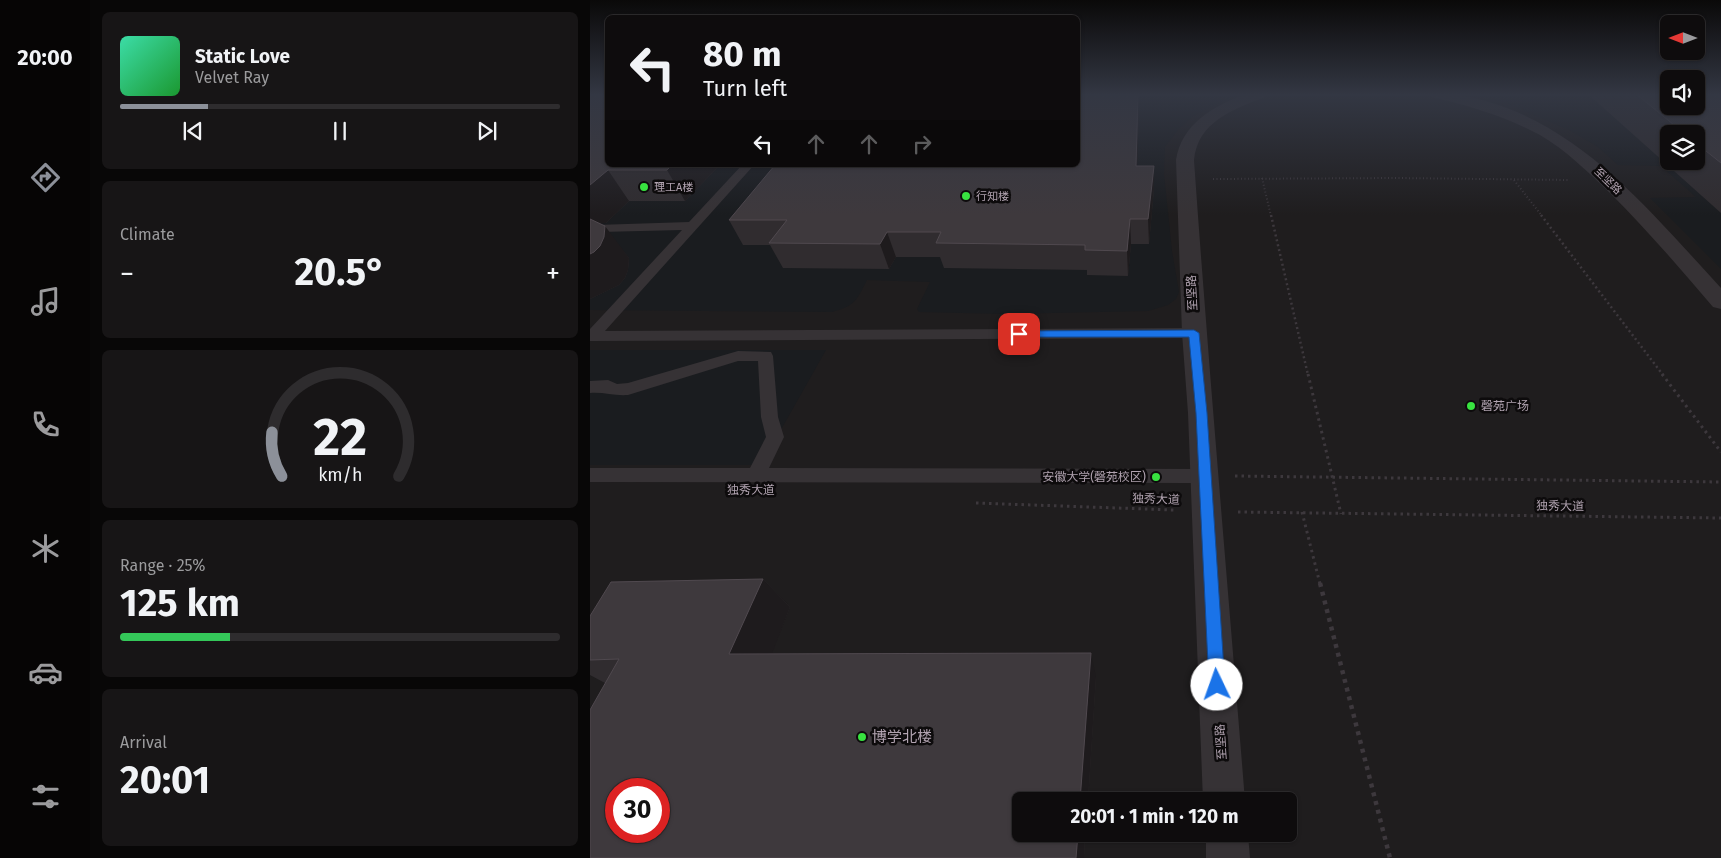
<!DOCTYPE html>
<meta charset="utf-8">
<style>
body{margin:0;font-family:"Fira Sans","Noto Sans SC",sans-serif;background:#171516;color:#f1f3f6;height:100vh;display:flex;flex-direction:column;font-size:19px;white-space:nowrap}
*{box-sizing:border-box;margin:0}
p{font-size:16px;color:#9b9b9d}
.icon{flex:none;width:28px;height:28px;fill:none;stroke:currentColor;stroke-width:2;stroke-linecap:round;stroke-linejoin:round}
.map{position:relative;flex:1;overflow:hidden}
.side{display:flex;flex-direction:column;gap:12px;padding:12px;background:#080707;width:500px}
.side>*{flex:none}
.hud{position:absolute;left:15px;top:15px;width:475px;height:152px;border-radius:8px;box-shadow:0 1px 4px #0004,0 0 0 1px #2e2c2e;background:#0e0c0d;color:#f1f3f6;overflow:hidden}
.needle{width:32px;rotate:270deg}
.buttons{position:absolute;left:1070px;top:15px;display:grid;gap:10px}
.buttons a{display:grid;place-items:center;width:45px;height:45px;border-radius:8px;background:#0e0c0d;box-shadow:0 1px 4px #0004,0 0 0 1px #2e2c2e;font-size:25px}
.speed{position:absolute;left:15px;top:778px;display:flex;gap:10px;font-size:25px;font-weight:700;text-align:center}
.speed>*{display:grid;place-content:center;width:65px;height:65px;border-radius:50%;background:#0e0c0d;box-shadow:0 1px 4px #0004,0 0 0 1px #2e2c2e;line-height:1}
.speed .limit{border:8px solid #d22;background:#fff;color:#111}
.pin{position:absolute;display:grid;place-items:center;width:42px;height:42px;color:#fff;margin:-21px;border-radius:10px;box-shadow:0 2px 8px #0006}
.me{position:absolute;width:55px;margin:-28px;rotate:357deg;stroke-linejoin:round;filter:drop-shadow(0 0 4px #0008)}
.turn{display:flex;align-items:center;gap:18px;height:105px;padding:0 15px;font-size:22px}
.turn .icon{width:65px;height:65px;stroke-width:2.5}
.turn b{display:block;font-size:35px;line-height:42px}
.lanes{display:flex;align-items:center;height:48px;padding:0 15px;background:#0003;justify-content:center;gap:25px;direction:ltr}
.lanes .off{opacity:.35}
.big{font-size:38px;font-weight:700;line-height:1.1}
.side .tile{flex:1;display:flex;flex-direction:column;justify-content:center;gap:8px;min-width:0;padding:0 18px;border-radius:8px;background:#171516}
.side .dial{align-items:center;gap:0}
.dial svg{height:130px;overflow:visible;fill:none;stroke:#2e2c2e;stroke-width:7;stroke-linecap:round;text-anchor:middle}
.dial text{fill:#f1f3f6;stroke:none}
.song{display:flex;align-items:center;gap:15px}
.cover{width:60px;height:60px;border-radius:8px;background:linear-gradient(135deg,hsl(160 70% 55%),hsl(130 70% 35%))}
.played{height:5px;border-radius:2px;background:linear-gradient(90deg,#8c9099 20%,#2e2c2e 20%)}
.keys{display:flex;justify-content:space-around;direction:ltr}
.heat{display:flex;justify-content:space-between;align-items:center;font-size:28px;direction:ltr}
.charge{height:8px;border-radius:4px;background:linear-gradient(90deg,#34c759 25%,#2e2c2e 0)}
.trip{position:absolute;left:422px;top:792px;width:285px;height:50px;border-radius:8px;background:#0e0c0d;box-shadow:0 1px 4px #0004,0 0 0 1px #2e2c2e;font-weight:700;line-height:50px;text-align:center}
main{display:flex;flex:1;min-height:0}
.tab-bar{display:flex;flex-direction:column;width:90px;justify-content:space-around;align-items:center;background:#060505;color:#9b9b9d}
.tab-bar .icon{width:35px;height:35px}
.tab-bar .current{color:#8c9099}
.tab-bar b{font-size:22px;color:#f1f3f6}
.map>svg:first-child{display:block}
</style>
<main>
<nav class="tab-bar">
<b>20:00</b>
<svg class="icon current" aria-label="directions" viewBox="0 0 24 24"><path d="M12 3l9 9-9 9-9-9zM9 14v-3h6M13 9l2 2-2 2"/></svg>
<svg class="icon" aria-label="music" viewBox="0 0 24 24"><path d="M9 18V5l10-2v13"/><circle cx="6" cy="18" r="3"/><circle cx="16" cy="16" r="3"/></svg>
<svg class="icon" aria-label="phone" viewBox="0 0 24 24"><path d="M5 4h4l2 5-3 2q2 4 5 5l2-3 5 2v4C11 20 4 13 5 4z"/></svg>
<svg class="icon" aria-label="climate" viewBox="0 0 24 24"><path d="M12 3v18M4 7l16 10M4 17L20 7"/></svg>
<svg class="icon" aria-label="car" viewBox="0 0 24 24"><path d="M5 17H2v-5l4-1 3-4h7l3 4 3 1v5h-3M9 17h6M6 11h13"/><circle cx="7" cy="17" r="2"/><circle cx="17" cy="17" r="2"/></svg>
<svg class="icon" aria-label="filters" viewBox="0 0 24 24"><path d="M4 7h16M4 17h16"/><circle cx="9" cy="7" r="2"/><circle cx="15" cy="17" r="2"/></svg>
</nav>
<section class="side">
<div class="tile">
<div class="song"><i class="cover"></i><div><b>Static Love</b><p>Velvet Ray</p></div></div>
<div class="played"></div>
<div class="keys"><svg class="icon" aria-label="previous" viewBox="0 0 24 24"><path d="M18 5L8 12l10 7zM5 5v14"/></svg><svg class="icon" aria-label="pause" viewBox="0 0 24 24"><path d="M8 5v14M16 5v14"/></svg><svg class="icon" aria-label="next" viewBox="0 0 24 24"><path d="M6 5l10 7-10 7zM19 5v14"/></svg></div>
</div>
<div class="tile"><p>Climate</p>
<div class="heat"><a>−</a><b class="big">20.5°</b><a>+</a></div>
</div>
<div class="tile dial"><svg viewBox="0 0 100 80">
<path d="M14 69A42 42 0 1 1 86 69"/>
<path d="M14 69A42 42 0 0 1 8 42" stroke="#8c9099"/>
<text x="50" y="56" font-size="32" font-weight="700">22</text>
<text x="50" y="72" font-size="11">km/h</text>
</svg></div>
<div class="tile"><p>Range · 25%</p><b class="big">125 km</b><div class="charge"></div></div>
<div class="tile"><p>Arrival</p><b class="big">20:01</b></div>
</section>
<div class="map">
<svg width="1131" height="858" viewBox="0 0 1131 858">
<rect width="100%" height="100%" fill="#121011"/>
<!-- built -->
<path fill="#1f1d1e" fill-rule="evenodd" d="M0,94l18,71h470v-71h591v12h27l25,-12v764h-1131zM1079,134h27v27h-27zM26,789h43v42h-43zM431,801h268v33h-268z"/>
<!-- green -->
<g fill="#1a1c1f" fill-rule="evenodd">
<path d="M0,94l18,71h470v-71h160l-45,22 -15,14 -13,17 -1,27 8,77 7,41 -3,7 -8,6 -20,6 -143,3 -86,-2 -2,-3 13,-27 -63,-2c-10,20 -12,26 -35,32l-242,-2z"/>
<path d="M886,94h193v12h27l25,-12v175l-71,-71 46,-1 -35,-31 -43,-1 -20,-18 -29,-17 -63,-27zM1079,134h27v27h-27z"/>
<path d="M0,350h236l-65,115h-171z"/>
</g>
<g fill="none" stroke-linecap="round" stroke-linejoin="round">
<!-- path-far3 -->
<g stroke="#3d383d" stroke-width="2" stroke-dasharray="1 2.5" stroke-linecap="butt">
<path d="M672,178l9,38"/>
<path d="M623,179l185,-1 171,2"/>
<path d="M924,180l28,36"/>
</g>
<!-- path-far2 -->
<g stroke="#3d383d" stroke-width="2.5" stroke-dasharray="2 3" stroke-linecap="butt">
<path d="M681,215l37,160"/>
<path d="M951,215l122,160"/>
</g>
<!-- path-far1 -->
<g stroke="#3d383d" stroke-width="3" stroke-dasharray="2.5 4" stroke-linecap="butt">
<path d="M718,374l33,140"/>
<path d="M1072,374l59,78"/>
<path d="M645,476l486,6"/>
<path d="M386,503l198,7"/>
<path d="M648,512l483,6"/>
<path d="M712,512l18,72"/>
</g>
<!-- path -->
<path stroke="#3d383d" stroke-width="4.5" stroke-dasharray="4 5" stroke-linecap="butt" d="M730,583l70,275"/>
<!-- lane -->
<g fill="#363235" fill-rule="evenodd">
<path d="M152,165h12l-149,166 589,-3 5,1 3,4 -3,4 -5,1 -604,3v-12l92,-99 -82,2 -6,-4 2,-3 93,-3z"/>
<path d="M148,351l33,1 2,4 5,61 6,20 -15,31 436,1 7,2 2,5 -2,5 -7,2 -615,-1v-14h160l16,-31 -5,-20 -3,-56h-20l-110,34c-14,1 -24,-3 -38,-2v-12l18,-1 9,4 11,-1z"/>
</g>
<!-- street -->
<g fill="#363235" fill-rule="evenodd">
<path d="M655,94h22l-2,3c-32,13 -67,24 -71,63 15,214 34,427 51,641h-42l-15,-388 -6,-80 -6,-173c6,-37 37,-53 69,-66z"/>
<path d="M840,94c10,0 21,-1 30,1 114,20 187,113 261,193v21l-8,-2c-33,-39 -67,-78 -103,-114 -22,-21 -43,-42 -70,-58 -35,-19 -71,-29 -108,-38z"/>
<path d="M616,834h42l2,24h-44z"/>
</g>
</g>
<!-- wall -->
<g fill="#302c2f" fill-rule="evenodd">
<path d="M0,94l130,71 -35,36h-56l-23,22h-6l29,35 -1,12 -3,8 -6,7 -29,14z"/>
<path d="M998,94h133v119zM1079,134h27v27h-27z"/>
<path d="M549,110l-2,56h17v23l-5,55h-18l-3,32 -41,-1v-5l-143,-2 -4,-11h-44l-7,12 -106,-1 -13,-23h-27l-14,-25 349,-55z"/>
<path d="M173,579l27,28 -19,47 325,23 -8,124h-67v33h64l-1,24h-494l15,-175 -15,-8v-59z"/>
</g>
<!-- shaded-wall -->
<g fill="#1e1b1d">
<path d="M549,94v16l-2,79 -1,-23z"/>
<path d="M82,165h48l-35,36 -18,-31z"/>
<path d="M564,166v23l-5,55 -1,-25z"/>
<path d="M18,170l21,31 -23,22 -12,1 -4,14v-53z"/>
<path d="M540,219l1,25 -3,32 -1,-25z"/>
<path d="M15,226l24,32 -1,12 -3,8 -6,7 -29,14v-45z"/>
<path d="M297,232l9,25 -7,12 -9,-25z"/>
<path d="M173,579l27,28 -28,72 -33,-25z"/>
<path d="M501,653l5,24 -8,124h-8z"/>
<path d="M488,834h7l-1,24h-8z"/>
</g>
<!-- building -->
<g fill="#3e393d" stroke="#50494f" fill-rule="evenodd">
<path d="M0,94h18v71h64l-5,5h-59l-18,15z"/>
<path d="M489,94h59l-2,72h18l-6,53h-18l-3,32 -42,-1v-5l-149,-2 5,-11h-54l-7,12 -111,-1 18,-23h-58l46,-55h303v-63z"/>
<path d="M1046,94h33v12h27v-12h25v69l-25,-20v-9h-11z"/>
<path d="M0,219l15,7 -1,11 -4,9 -6,6 -4,2z"/>
<path d="M173,579l-34,75 362,-1 -11,148h-59v33h57l-2,24h-486v-148l29,-51 -29,1v-44l21,-34zM26,789h43v42h-43z"/>
</g>
<!-- sky -->
<linearGradient id="sky" x2="0" y2="1"><stop stop-color="#0a0909"/><stop offset="0.44" stop-color="#333743"/><stop offset="1" stop-color="#333743" stop-opacity="0"/></linearGradient>
<rect width="1131" height="215" fill="url(#sky)"/>
<!-- route -->
<path fill="#1a73e8" stroke="#114b97" d="M604,330l5,3 8,80 18,272 -2,6 -6,2 -5,-2 -3,-6 -13,-272 -7,-76h-170l-5,-3 5,-3z"/>
<!-- markers -->
<g fill="#38e240" stroke="#0d0b0c" stroke-width="2">
<circle cx="54" cy="187" r="5"/>
<circle cx="376" cy="196" r="5"/>
<circle cx="881" cy="406" r="5"/>
<circle cx="566" cy="477" r="5"/>
<circle cx="272" cy="737" r="5"/>
</g>
<g text-anchor="middle" dominant-baseline="central" stroke-width="5" stroke-linejoin="round" paint-order="stroke">
<!-- far-street labels -->
<g font-size="11" fill="#b1a3b0" stroke="#0d0b0c">
<text transform="translate(1018 181) rotate(44)">至坚路</text>
</g>
<!-- far-poi labels -->
<g font-size="11" fill="#b1a3b0" stroke="#0d0b0c" text-anchor="start">
<text x="64" y="187">理工A楼</text>
<text x="386" y="196">行知楼</text>
</g>
<!-- street labels -->
<g font-size="12" fill="#b1a3b0" stroke="#0d0b0c">
<text transform="translate(602 293) rotate(-93)">至坚路</text>
<text x="161" y="490">独秀大道</text>
<text transform="translate(566 499) rotate(2)">独秀大道</text>
<text transform="translate(970 506) rotate(1)">独秀大道</text>
<text transform="translate(631 742) rotate(-94)">至坚路</text>
</g>
<!-- poi labels -->
<g font-size="12" fill="#b1a3b0" stroke="#0d0b0c" text-anchor="start">
<text x="891" y="406">磬苑广场</text>
<text x="556" y="477" text-anchor="end">安徽大学(磬苑校区)</text>
</g>
<!-- near-poi labels -->
<g font-size="15" fill="#b1a3b0" stroke="#0d0b0c" text-anchor="start">
<text x="282" y="737">博学北楼</text>
</g>
</g>
</svg>
<div class="buttons">
<a><svg class="needle" viewBox="-14 -14 28 28"><path d="M0-13l5 13h-10z" fill="#e53935"/><path d="M0 13l5-13h-10z" fill="#9b9b9d"/></svg></a>
<a><svg class="icon" aria-label="sound" viewBox="0 0 24 24"><path d="M4 9h4l5-4v14l-5-4H4zM17 9q2 3 0 6"/></svg></a>
<a><svg class="icon" aria-label="layers" viewBox="0 0 24 24"><path d="M12 4l9 5-9 5-9-5zM3 14l9 5 9-5"/></svg></a>
</div>
<div class="speed"><div class="limit">30</div></div>
<div class="pin" style="left:429px;top:334px;background:#d93025"><svg class="icon" aria-label="arrive" viewBox="0 0 24 24"><path d="M6 21V4h12l-3 4 3 4H6"/></svg></div>
<svg class="me" style="left:627px;top:685px" viewBox="-20 -20 40 40"><circle r="19" fill="#fff"/><path d="M0-13L10 11 0 6-10 11z" fill="#1a73e8"/></svg>
<div class="trip">20:01 · 1 min · 120 m</div>
<div class="hud">
<div class="turn"><svg class="icon" aria-label="left" viewBox="0 0 24 24"><path d="M17 20v-9H6M10 6l-5 5 5 5"/></svg><div><b>80 m</b>Turn left</div></div>
<div class="lanes"><svg class="icon" aria-label="left" viewBox="0 0 24 24"><path d="M17 20v-9H6M10 6l-5 5 5 5"/></svg><svg class="icon off" aria-label="ahead" viewBox="0 0 24 24"><path d="M12 20V5M6 11l6-6 6 6"/></svg><svg class="icon off" aria-label="ahead" viewBox="0 0 24 24"><path d="M12 20V5M6 11l6-6 6 6"/></svg><svg class="icon off" aria-label="right" viewBox="0 0 24 24"><path d="M7 20v-9h11M14 6l5 5-5 5"/></svg></div>
</div>
</div>
</main>
